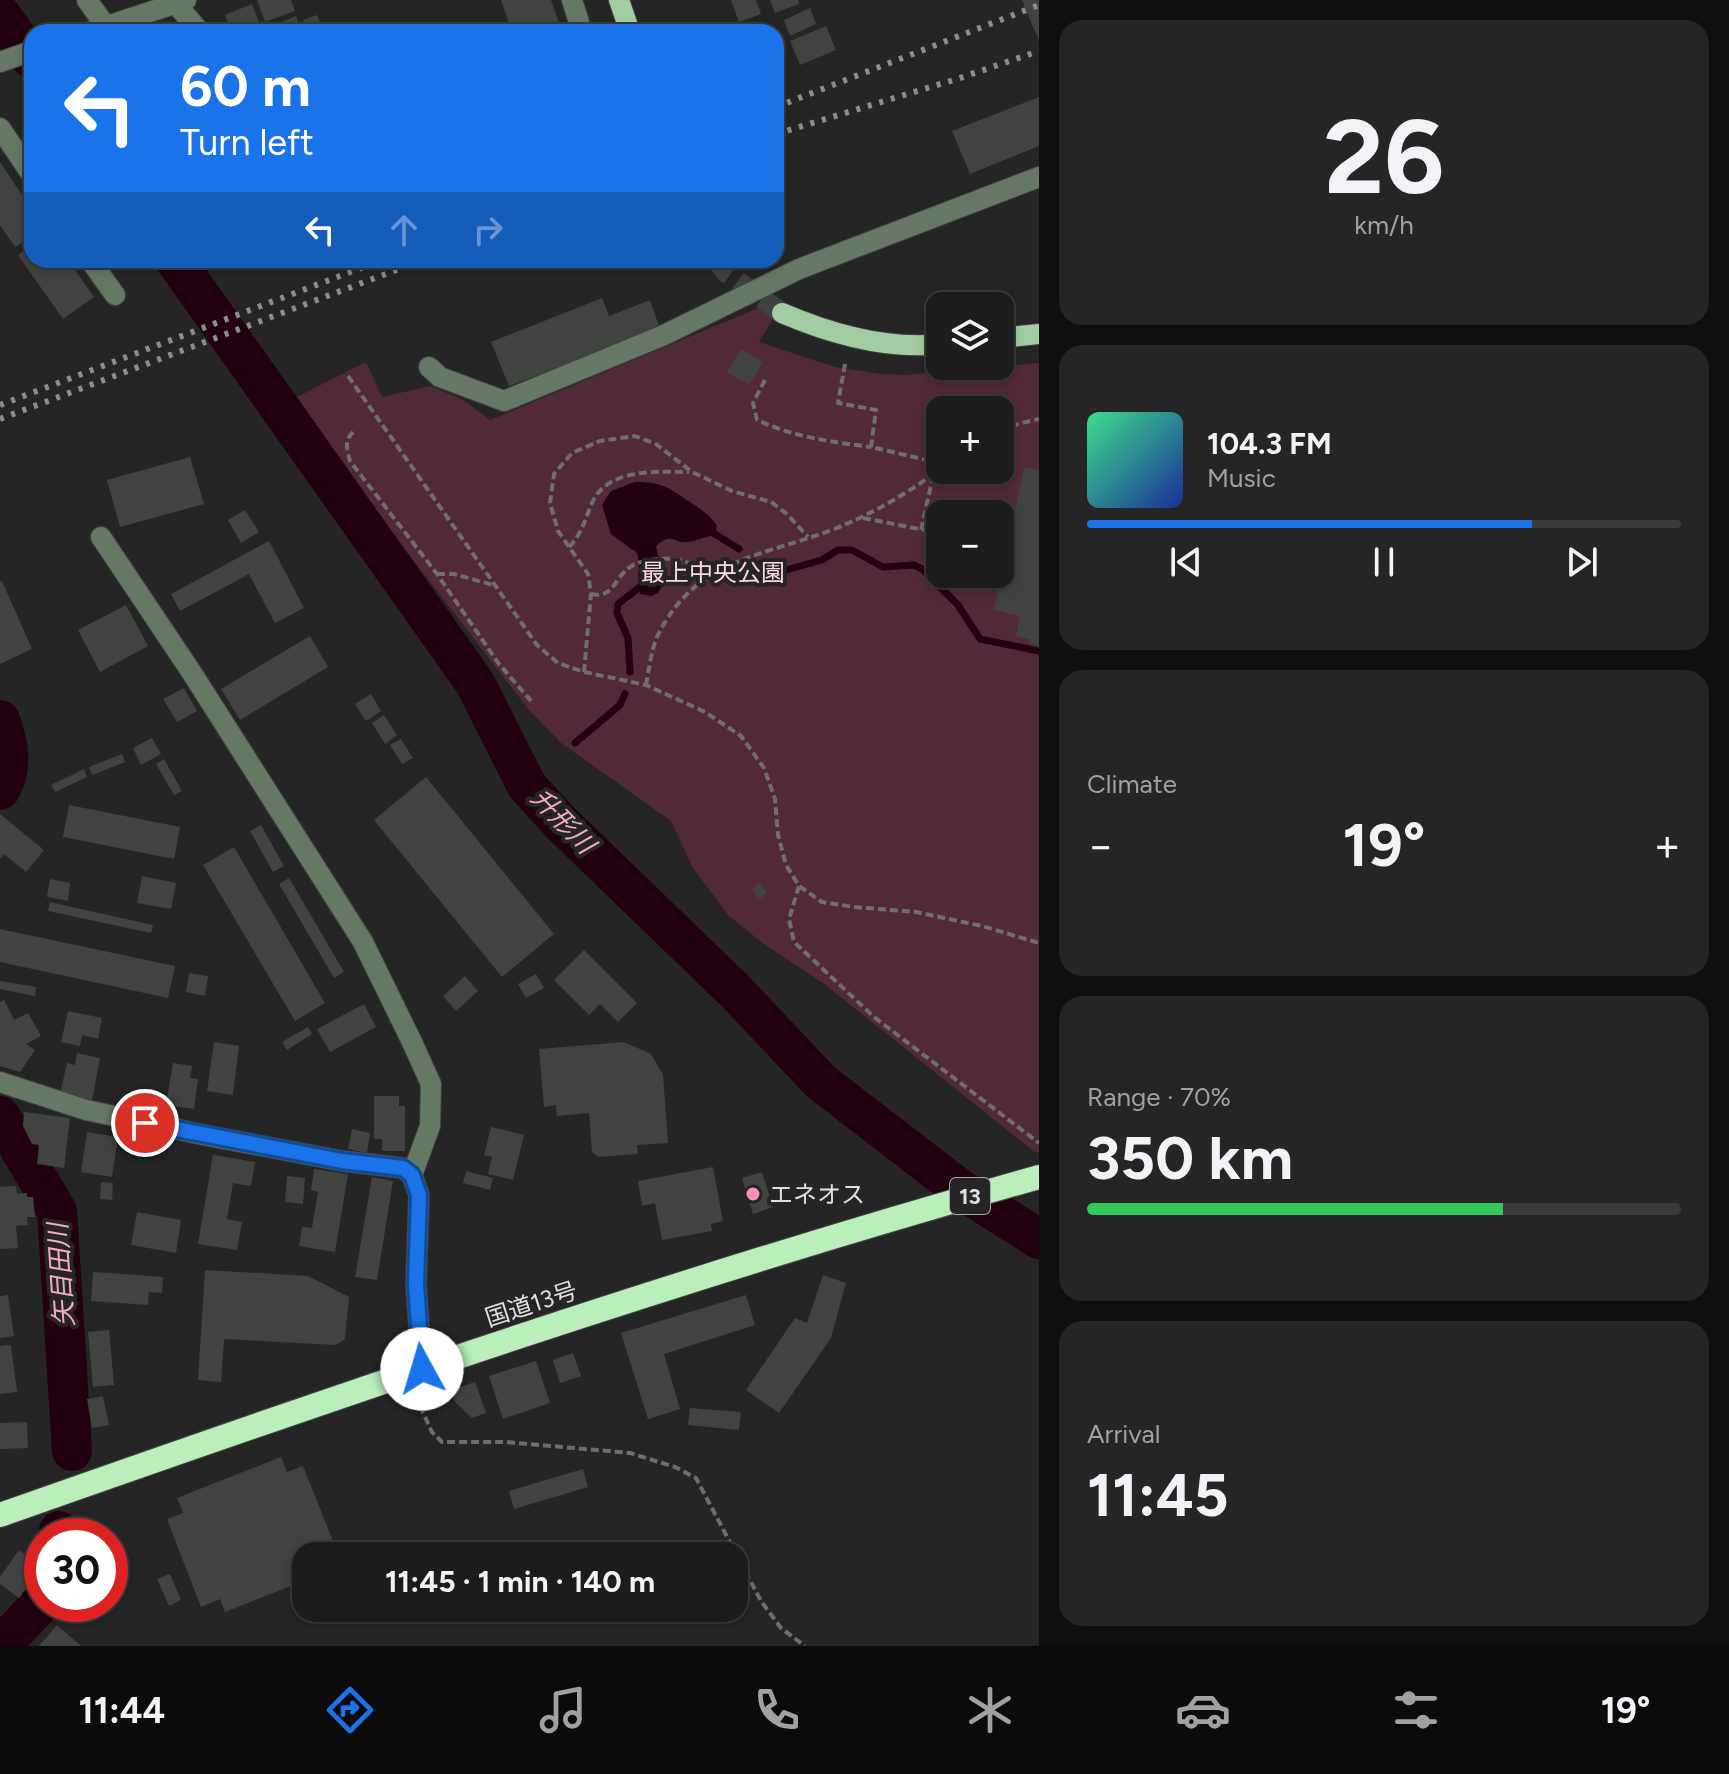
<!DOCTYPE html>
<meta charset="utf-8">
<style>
body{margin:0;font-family:Figtree,"Noto Sans JP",sans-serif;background:#242524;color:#f1f3f6;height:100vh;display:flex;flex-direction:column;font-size:30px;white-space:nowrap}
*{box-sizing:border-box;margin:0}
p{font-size:26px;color:#a0a1a3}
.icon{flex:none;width:44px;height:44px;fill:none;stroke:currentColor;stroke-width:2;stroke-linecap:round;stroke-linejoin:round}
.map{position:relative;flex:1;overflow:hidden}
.side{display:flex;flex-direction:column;gap:20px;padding:20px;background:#0f0f0f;width:690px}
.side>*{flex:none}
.guide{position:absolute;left:24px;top:24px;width:760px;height:244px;border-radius:24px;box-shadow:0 4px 12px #0003,0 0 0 2px #393a3a;background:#1a73e8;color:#fff;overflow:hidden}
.controls{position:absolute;left:926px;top:292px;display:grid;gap:16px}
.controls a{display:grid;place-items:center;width:88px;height:88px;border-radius:16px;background:#1b1c1b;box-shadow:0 4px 12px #0003,0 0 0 2px #393a3a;font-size:40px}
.speed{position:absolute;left:24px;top:1518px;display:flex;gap:16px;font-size:40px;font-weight:700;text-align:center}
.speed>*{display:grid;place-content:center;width:104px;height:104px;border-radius:50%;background:#1b1c1b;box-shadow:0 4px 12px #0003,0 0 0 2px #393a3a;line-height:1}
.speed .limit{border:12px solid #d22;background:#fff;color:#111}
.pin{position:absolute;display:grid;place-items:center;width:68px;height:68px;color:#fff;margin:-34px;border:4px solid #fff;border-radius:50%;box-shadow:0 2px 8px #0007}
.me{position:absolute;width:88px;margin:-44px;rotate:354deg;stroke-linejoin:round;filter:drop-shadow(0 0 6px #0008)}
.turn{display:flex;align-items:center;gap:28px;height:168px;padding:0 24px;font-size:36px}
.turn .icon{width:104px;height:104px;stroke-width:2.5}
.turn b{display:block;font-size:56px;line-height:68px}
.lanes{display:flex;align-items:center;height:76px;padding:0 24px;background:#0003;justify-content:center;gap:40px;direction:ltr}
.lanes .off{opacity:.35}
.big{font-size:60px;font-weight:700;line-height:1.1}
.side .card{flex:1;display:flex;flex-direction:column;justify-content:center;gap:12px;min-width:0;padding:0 28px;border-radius:24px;background:#242524}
.side .dial{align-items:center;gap:0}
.dial b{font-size:104px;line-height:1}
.song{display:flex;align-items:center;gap:24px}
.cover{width:96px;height:96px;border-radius:12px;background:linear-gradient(135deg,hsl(150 70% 55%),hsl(230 70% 35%))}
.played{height:8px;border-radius:4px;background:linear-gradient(90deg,#1a73e8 75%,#393a3a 75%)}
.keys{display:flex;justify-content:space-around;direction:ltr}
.heat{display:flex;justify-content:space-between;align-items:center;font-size:44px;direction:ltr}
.charge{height:12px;border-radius:6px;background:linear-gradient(90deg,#34c759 70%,#393a3a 0)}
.trip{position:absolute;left:292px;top:1542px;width:456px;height:80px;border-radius:24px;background:#1b1c1b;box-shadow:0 4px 12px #0003,0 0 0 2px #393a3a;font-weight:700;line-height:80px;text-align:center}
.menu{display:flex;height:128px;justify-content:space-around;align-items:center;background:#0b0b0b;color:#a0a1a3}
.menu .icon{width:56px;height:56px}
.menu .selected{color:#1a73e8}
.menu b{font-size:36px;color:#f1f3f6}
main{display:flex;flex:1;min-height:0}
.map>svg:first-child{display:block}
</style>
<main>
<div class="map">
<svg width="1039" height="1646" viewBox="0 0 1039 1646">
<rect width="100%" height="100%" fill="#242524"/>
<!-- green -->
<path fill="#522939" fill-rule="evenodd" d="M775,301l4,8 -20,33 76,25 47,7 22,1 135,-12v789l-3,1 -213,-170 -59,-39 -35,-28 -36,-48 -22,-47 -110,-78 -32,-33 -159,-206 -73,-107 69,-35 16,35 48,-11 32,13 28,21zM940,410h60v60h-60zM940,514h60v60h-60z"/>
<!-- water -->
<path fill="#23000f" d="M635,482c31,0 34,7 58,22 10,7 17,11 24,22l-2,9c-9,1 -19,6 -27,7 -15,2 -15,-11 -32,4l8,36 -6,11 -7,3 -11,-2c-4,-13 1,-27 -3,-41l-26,-19 -9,-29 9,-14z"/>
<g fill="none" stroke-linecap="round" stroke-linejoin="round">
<!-- stream -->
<g stroke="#23000f" stroke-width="7">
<path d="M707,529l32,20"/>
<path d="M760,564l8,6h18l36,-10 16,-10h14l31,17 31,-2 8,4 36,36 22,34 59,12"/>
<path d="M630,672l-2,-34 -11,-25 1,-9 27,-21"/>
<path d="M575,743l45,-38 5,-11"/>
</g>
<!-- river -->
<g stroke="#23000f" stroke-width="40">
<path d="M0,14l32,45"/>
<path d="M175,260l300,423 52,103 34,37 175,169 85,90 139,107 79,50"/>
<path d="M0,720c9,24 13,48 0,70"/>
<path d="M0,1116l57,95 15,240"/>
<path d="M59,1536v-5"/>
<path d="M0,1639l12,-5 30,-32"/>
</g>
</g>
<!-- building -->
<g fill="#414341">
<path d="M257,0h34l4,11 -30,11z"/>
<path d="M501,0h50l11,32h-50z"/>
<path d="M731,0h25l5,14 -22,8z"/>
<path d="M770,0h28l1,4 -24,9z"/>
<path d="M1022,0h17v40l-6,-13z"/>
<path d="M252,4l8,21 -5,2 2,5h-25l-7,-17z"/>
<path d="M810,8l6,16 -26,12 -6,-16z"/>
<path d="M317,15l5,12 -14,5 -5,-12z"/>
<path d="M296,16l6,16h-37l-1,-3z"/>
<path d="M765,24l3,8h-24z"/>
<path d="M373,25l3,7h-20z"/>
<path d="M826,26l10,24 -36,15 -10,-24z"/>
<path d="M1039,97v49l-69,28 -18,-43z"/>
<path d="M0,162l32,48v26l-17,11 -15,-22z"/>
<path d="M32,245v15h36l26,37 -31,22 -45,-64z"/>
<path d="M602,298l7,18 41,-16 10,29 -151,57 -18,-44z"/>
<path d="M741,349l22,13 -14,23 -22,-13z"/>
<path d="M994,398l4,12h-23l-2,-4z"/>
<path d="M190,457l14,47 -84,23 -13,-47z"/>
<path d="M1024,467l15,3v176l-10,-2 1,-5 -14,-3 4,-20 -26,-6z"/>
<path d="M245,510l14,22 -18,11 -13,-23z"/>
<path d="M269,541l35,67 -29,15 -26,-49 -69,37 -9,-17z"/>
<path d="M2,581l30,68 -32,15v-82z"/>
<path d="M126,605l22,41 -48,26 -22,-42z"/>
<path d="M310,636l18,31 -88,53 -19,-31z"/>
<path d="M184,688l13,23 -20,11 -14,-23z"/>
<path d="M371,694l10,17 -15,10 -11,-17z"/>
<path d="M384,715l13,20 -12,9 -13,-21z"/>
<path d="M152,738l9,16 -20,11 -8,-17z"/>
<path d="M401,739l12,19 -11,6 -12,-19z"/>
<path d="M122,754l3,8 -33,13 -3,-8z"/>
<path d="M164,759l18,32 -8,4 -18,-31z"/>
<path d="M84,769l3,8 -32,15 -4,-7z"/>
<path d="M426,777l128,157 -52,43 -128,-157z"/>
<path d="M69,805l111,22 -6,32 -111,-22z"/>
<path d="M0,814l44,36 -18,22 -22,-18 -4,5z"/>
<path d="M261,825l23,41 -11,6 -23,-41z"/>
<path d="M234,847l91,156 -30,18 -92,-156z"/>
<path d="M142,876l34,7 -5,26 -34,-6z"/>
<path d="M289,878l55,94 -10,6 -55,-94z"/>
<path d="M50,879l20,4 -2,18 -21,-4z"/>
<path d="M759,883l8,9 -7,7 -8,-9z"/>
<path d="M50,902l103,23 -2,8 -103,-22z"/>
<path d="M0,929l175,37 -7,32 -168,-36z"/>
<path d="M584,950l53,53 -19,19 -18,-18 -11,11 -35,-35z"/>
<path d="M189,973l19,3 -3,20 -19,-4z"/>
<path d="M536,974l8,14 -18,10 -8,-14z"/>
<path d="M465,976l13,15 -22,20 -13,-15z"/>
<path d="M0,981l36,6 -1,9 -35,-7z"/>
<path d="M4,1000l10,20 14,-7 13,23 -15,8 9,6 -15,22 -20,-6v-64z"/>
<path d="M364,1004l12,23 -46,25 -13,-23z"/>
<path d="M68,1011l34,7 -4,21 -16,-4 -2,11 -19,-4z"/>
<path d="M308,1027l4,7 -25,16 -5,-8z"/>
<path d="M214,1042l25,4 -6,49 -26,-4z"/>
<path d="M624,1042l27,12 12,21 5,68 -31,2 1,9 -40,3 -6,-5 -3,-39 -32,3 -1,-11 -12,2 -5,-58z"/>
<path d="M77,1053l23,5 -8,43 -32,-7 7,-31 8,2z"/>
<path d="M173,1063l19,3 -2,12 8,1 -4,30 -28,-4z"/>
<path d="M374,1096h25v10h6v45h-23v-12h-8z"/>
<path d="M24,1112l46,6 -6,50 -27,-4 2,-19 -7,-1 -9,-18z"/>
<path d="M491,1127l33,8 -11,45 -25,-6 4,-17 -8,-2z"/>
<path d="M352,1129l18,4 -3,20 -19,-4z"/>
<path d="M87,1132l31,5 -6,40 -31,-5z"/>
<path d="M213,1155l42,7 -4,24 -18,-3 -6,36 15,3 -5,28 -39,-6z"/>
<path d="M713,1167l10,54 -12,3 1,7 -50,9 -7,-37 -13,3 -4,-25z"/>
<path d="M314,1169l34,5 -13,78 -36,-6 3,-19 10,1 6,-36 -7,-2z"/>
<path d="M466,1171l27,7 -3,12 -27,-7z"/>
<path d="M762,1172l11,35 -20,7 -11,-36z"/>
<path d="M287,1176l18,2 -2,26 -18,-2z"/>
<path d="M372,1177l21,4 -16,99 -22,-3z"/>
<path d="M101,1182l12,1 -1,17 -12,-1z"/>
<path d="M16,1186l1,8 10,-1v4h6l2,20h-8l1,8 -12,1 2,22 -18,1v-62z"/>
<path d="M137,1212l44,8 -5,33 -45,-8z"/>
<path d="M205,1270l103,6 41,21 -4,42 -9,6 -112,-6 -3,43 -23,-2z"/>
<path d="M93,1272l70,5 -1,16 -13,-1 -1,13 -57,-4z"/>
<path d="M823,1275l23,8 -15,55 -52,75 -33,-23 49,-72 12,5z"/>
<path d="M8,1295l6,41 -14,2v-42z"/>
<path d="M746,1295l9,30 -91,29 16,55 -32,10 -27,-86z"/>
<path d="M109,1330l5,55 -21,2 -5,-55z"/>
<path d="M11,1345l6,47 -17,2v-48z"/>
<path d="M573,1353l8,23 -21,7 -7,-23z"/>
<path d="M536,1361l14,42 -47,16 -14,-43z"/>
<path d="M475,1382l11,31 -14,5 -17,-16 -4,-12z"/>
<path d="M103,1396l6,29 -17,3 -5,-29z"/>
<path d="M690,1408l51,4 -2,18 -51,-5z"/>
<path d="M27,1422l1,26 -28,1v-26z"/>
<path d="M281,1457l6,15 16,-6 36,90h-33v24l-81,32 -5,-13 -19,8 -34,-88 16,-6 -6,-15z"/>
<path d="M583,1469l5,18 -74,22 -5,-18z"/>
<path d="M19,1550l23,17 -23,31 -19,-14v-7z"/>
<path d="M170,1574l11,26 -12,6 -12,-27z"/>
<path d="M57,1625l24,21h-42z"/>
</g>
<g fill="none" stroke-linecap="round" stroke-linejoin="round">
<!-- major-tunnel -->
<path stroke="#404140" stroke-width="20" stroke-dasharray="20 10" stroke-linecap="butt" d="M717,260l8,12 57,41"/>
<!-- minor casing -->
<g stroke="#424342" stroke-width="22">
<g id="minor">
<path d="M87,0l23,32"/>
<path d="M572,0l10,32"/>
<path d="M176,4l24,28"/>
<path d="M89,32l97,-32"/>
<path d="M0,62l32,-11"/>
<path d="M0,128l32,47"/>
<path d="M90,260l25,35"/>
<path d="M429,367l11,10 64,24 160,-66 135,-66 240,-92"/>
<path d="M101,537l91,136 171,269 49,100 19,42 -1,42 -18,49"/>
<path d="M0,1082l86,28 118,25 138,26 61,7 9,7 7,20 -3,89 6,85"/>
</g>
</g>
<!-- major casing -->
<g stroke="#424342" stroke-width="22">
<g id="major">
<path d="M619,0l11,32"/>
<path d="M782,313c49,21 104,37 158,31"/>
<path d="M1000,338l39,-4"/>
</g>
</g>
<!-- highway casing -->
<g stroke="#424342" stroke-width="26">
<path id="highway" d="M0,1515c343,-121 688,-240 1039,-338"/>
</g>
<!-- path -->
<g stroke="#6d6e6d" stroke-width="4" stroke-dasharray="8 4" stroke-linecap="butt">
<path d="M845,364l-7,39 38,7 -5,37 69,16"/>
<path d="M348,376l189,269 21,18 26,9 62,13 59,27 36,24 23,32 11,31 3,36 8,30 13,21 23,16 32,5 62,5 66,14 57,17"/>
<path d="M765,380l-12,23 4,17c37,17 74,22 114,27"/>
<path d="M1000,431l18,-7 21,-5"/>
<path d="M353,432c-9,9 -6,18 -3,29l87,113 62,90 33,38"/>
<path d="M863,518l77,15"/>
<path d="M921,530l12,-54"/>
<path d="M569,547c13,-13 16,-28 23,-44 16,-36 66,-31 97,-31"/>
<path d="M437,574h17l39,11"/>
<path d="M591,594c23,5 23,-16 39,-27 11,-8 38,-10 51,-7 9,2 19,11 27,17"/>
<path d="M584,672l7,-78 -3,-20 -30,-43 -8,-28 4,-29 18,-21 28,-12 35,-5 21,8 36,28 40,19 39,11 16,12 21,23"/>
<path d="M646,685c3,-15 5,-34 11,-48 38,-79 105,-80 177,-108 38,-15 73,-35 106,-60"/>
<path d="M799,886l-10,33 5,23 80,75 165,126"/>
<path d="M415,1395l17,37 10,10h64l124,11 45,14 21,11 65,123 20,27 24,18"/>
</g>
<!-- minor -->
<use href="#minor" stroke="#647864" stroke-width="20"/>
<!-- major -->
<use href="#major" stroke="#a2cda3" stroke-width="20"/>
<!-- highway -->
<use href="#highway" stroke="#baefbc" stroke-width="24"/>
<!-- rail -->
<g stroke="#8c8d8c" stroke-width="6" stroke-dasharray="4 8" stroke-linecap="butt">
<path d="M776,107l263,-102"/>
<path d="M776,134l181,-55 82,-28"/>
<path d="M0,405l382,-145"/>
<path d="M0,419l423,-159"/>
</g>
</g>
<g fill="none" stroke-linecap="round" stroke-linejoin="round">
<!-- route casing -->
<g stroke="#114b97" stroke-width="20">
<path id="route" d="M145,1123l197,38 61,7 9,7 7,20 -3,89 6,85"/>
</g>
<!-- route -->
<use href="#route" stroke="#1a73e8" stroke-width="14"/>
</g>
<!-- markers -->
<circle fill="#ff8eba" stroke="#242524" stroke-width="3" cx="753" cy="1194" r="8"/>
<g text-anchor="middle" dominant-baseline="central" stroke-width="8" stroke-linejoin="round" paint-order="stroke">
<!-- shield labels -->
<rect fill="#242524" stroke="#a7a8a7" stroke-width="2" x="950" y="1178" width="40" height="36" rx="6"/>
<g font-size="22" font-weight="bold" fill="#dfe0df">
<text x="970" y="1196">13</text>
</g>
<!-- park labels -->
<g font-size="24" fill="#fed7e4" stroke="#242524">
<text x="713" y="572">最上中央公園</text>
</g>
<!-- poi labels -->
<g font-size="24" fill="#dfe0df" stroke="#242524" text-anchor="start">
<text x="769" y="1194">エネオス</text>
</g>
<!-- street labels -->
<g font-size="24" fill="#dfe0df" stroke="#242524">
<text transform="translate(531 1304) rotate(-18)">国道13号</text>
</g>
<!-- water labels -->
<g font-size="26" font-style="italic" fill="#f6abc5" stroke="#242524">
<text transform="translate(563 821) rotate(46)">升形川</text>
<text transform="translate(61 1275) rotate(-94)">矢目田川</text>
</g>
</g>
</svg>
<div class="controls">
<a><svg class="icon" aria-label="layers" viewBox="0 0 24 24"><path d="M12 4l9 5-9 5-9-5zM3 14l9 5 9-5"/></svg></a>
<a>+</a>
<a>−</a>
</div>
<div class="speed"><div class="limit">30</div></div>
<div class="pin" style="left:145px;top:1123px;background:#d93025"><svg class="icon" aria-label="arrive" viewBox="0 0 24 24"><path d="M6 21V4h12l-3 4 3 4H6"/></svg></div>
<svg class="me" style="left:422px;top:1369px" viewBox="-20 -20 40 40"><circle r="19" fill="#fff"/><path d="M0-13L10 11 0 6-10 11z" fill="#1a73e8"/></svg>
<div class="trip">11:45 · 1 min · 140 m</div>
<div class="guide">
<div class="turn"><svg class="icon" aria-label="left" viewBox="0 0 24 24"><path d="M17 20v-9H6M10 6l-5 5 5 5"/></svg><div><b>60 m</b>Turn left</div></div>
<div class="lanes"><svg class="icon" aria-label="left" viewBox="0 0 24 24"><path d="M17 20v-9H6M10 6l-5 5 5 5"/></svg><svg class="icon off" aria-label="ahead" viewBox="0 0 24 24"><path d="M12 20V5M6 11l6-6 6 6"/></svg><svg class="icon off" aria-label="right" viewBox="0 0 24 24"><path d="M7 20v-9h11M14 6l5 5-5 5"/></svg></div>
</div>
</div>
<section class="side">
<div class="card dial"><b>26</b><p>km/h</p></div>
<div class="card">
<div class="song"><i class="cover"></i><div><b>104.3 FM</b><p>Music</p></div></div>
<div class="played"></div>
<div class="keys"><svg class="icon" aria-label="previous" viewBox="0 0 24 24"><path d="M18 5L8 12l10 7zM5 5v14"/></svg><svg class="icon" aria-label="pause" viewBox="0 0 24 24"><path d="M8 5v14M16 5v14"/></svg><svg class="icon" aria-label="next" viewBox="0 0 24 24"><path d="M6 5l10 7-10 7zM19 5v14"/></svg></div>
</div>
<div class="card"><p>Climate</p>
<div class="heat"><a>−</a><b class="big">19°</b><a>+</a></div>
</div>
<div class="card"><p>Range · 70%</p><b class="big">350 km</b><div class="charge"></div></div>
<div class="card"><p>Arrival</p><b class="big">11:45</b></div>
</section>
</main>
<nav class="menu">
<b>11:44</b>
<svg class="icon selected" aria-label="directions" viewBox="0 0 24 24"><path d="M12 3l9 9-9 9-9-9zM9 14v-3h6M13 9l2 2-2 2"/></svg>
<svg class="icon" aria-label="music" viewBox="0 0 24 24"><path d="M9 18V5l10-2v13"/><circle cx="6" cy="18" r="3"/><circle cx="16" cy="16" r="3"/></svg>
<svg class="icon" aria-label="phone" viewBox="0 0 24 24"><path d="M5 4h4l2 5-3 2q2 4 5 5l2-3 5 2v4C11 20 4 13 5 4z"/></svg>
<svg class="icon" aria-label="climate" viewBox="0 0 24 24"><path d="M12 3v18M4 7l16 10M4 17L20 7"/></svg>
<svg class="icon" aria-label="car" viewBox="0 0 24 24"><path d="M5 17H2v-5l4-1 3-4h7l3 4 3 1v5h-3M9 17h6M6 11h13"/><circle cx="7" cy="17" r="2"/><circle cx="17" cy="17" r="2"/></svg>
<svg class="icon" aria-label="filters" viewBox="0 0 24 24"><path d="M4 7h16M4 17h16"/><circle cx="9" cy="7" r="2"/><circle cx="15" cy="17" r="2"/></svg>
<b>19°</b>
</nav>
